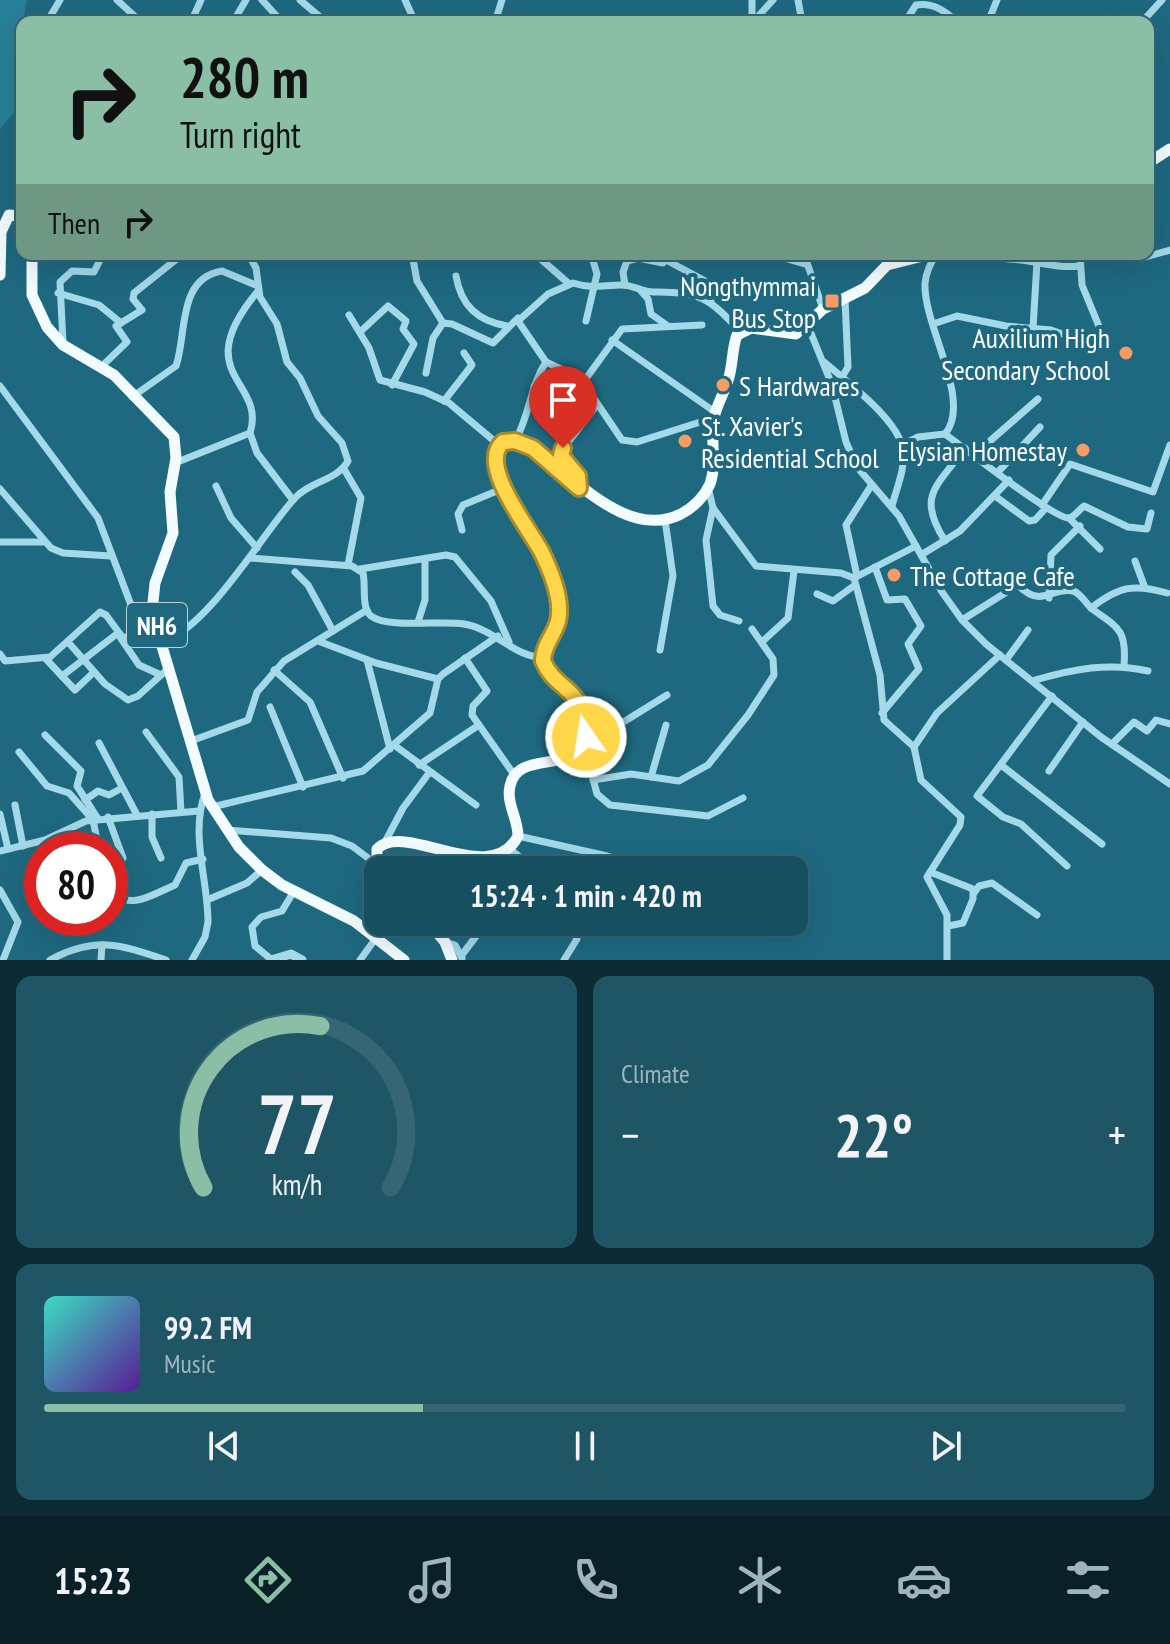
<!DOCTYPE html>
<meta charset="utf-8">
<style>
body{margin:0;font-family:"PT Sans Narrow",sans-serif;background:#1f5666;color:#f1f3f6;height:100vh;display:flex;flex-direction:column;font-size:30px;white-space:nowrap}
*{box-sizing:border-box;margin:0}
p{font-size:26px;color:#9eb5bd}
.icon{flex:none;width:44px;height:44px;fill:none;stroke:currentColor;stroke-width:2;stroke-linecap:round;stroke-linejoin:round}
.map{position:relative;height:960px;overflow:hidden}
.details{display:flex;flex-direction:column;gap:16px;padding:16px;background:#0c2b35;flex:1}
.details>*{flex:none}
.banner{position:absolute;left:16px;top:16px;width:1138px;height:244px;border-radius:16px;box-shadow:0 8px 32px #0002,0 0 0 2px #356675;background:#8abfa5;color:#111;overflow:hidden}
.speed{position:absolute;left:24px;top:832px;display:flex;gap:16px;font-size:40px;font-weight:700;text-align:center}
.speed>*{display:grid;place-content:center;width:104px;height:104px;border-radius:50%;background:#164f60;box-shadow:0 8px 32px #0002,0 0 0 2px #356675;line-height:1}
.speed .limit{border:12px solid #d22;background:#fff;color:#111}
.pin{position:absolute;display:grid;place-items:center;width:68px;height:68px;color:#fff;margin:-82px -34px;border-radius:50% 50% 50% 0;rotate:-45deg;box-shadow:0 0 8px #0007}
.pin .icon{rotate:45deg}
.me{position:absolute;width:88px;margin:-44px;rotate:347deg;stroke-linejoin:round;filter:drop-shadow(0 0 6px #0008)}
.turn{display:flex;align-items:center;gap:28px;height:168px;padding:0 32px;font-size:36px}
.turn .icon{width:104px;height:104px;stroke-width:2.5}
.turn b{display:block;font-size:56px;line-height:68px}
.then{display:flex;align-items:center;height:76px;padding:0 32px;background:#0003;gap:16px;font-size:30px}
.big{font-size:60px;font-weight:700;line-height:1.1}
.details .card{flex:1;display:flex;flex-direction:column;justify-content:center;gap:12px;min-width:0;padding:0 28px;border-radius:16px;background:#1f5666}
.details .dial{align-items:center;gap:0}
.dial svg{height:208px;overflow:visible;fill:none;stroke:#356675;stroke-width:7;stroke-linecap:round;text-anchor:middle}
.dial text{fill:#f1f3f6;stroke:none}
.song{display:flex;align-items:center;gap:24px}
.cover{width:96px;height:96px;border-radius:12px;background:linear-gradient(135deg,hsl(170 70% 55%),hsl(270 70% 35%))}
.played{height:8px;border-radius:4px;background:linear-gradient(90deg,#8abfa5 35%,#356675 35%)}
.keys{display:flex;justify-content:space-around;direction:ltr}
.heat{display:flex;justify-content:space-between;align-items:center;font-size:44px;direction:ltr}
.details .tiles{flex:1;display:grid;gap:16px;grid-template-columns:1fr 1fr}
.card:last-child{grid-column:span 2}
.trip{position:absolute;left:364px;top:856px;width:444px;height:80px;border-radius:16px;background:#164f60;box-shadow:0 8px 32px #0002,0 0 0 2px #356675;font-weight:700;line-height:80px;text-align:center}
.tabs{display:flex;height:128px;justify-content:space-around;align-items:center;background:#092026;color:#9eb5bd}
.tabs .icon{width:56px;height:56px}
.tabs .active{color:#8abfa5}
.tabs b{font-size:36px;color:#f1f3f6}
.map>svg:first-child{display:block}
</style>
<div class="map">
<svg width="1170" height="960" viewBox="0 0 1170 960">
<rect width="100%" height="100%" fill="#1e6980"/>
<!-- green -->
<path fill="#287f98" d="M0,0h27l-11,61 6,13v29l-22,26z"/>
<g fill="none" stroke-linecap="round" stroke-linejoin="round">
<!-- minor -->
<g stroke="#a3d9e8" stroke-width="7">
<path d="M117,0l24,22"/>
<path d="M262,0l20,22"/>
<path d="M300,0l26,22"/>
<path d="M405,0l10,22"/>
<path d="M798,0l4,22"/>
<path d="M47,22l13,-22"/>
<path d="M191,22l10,-22"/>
<path d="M233,22l13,-22"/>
<path d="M495,22l7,-22"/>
<path d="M752,22v-22"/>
<path d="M753,22l20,-22"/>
<path d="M905,22l11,-17c16,-3 30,6 41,17"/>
<path d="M988,22l9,-22"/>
<path d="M1095,22h15"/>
<path d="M1142,22l20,-22"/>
<path d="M412,254l5,27 26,42"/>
<path d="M535,254l32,28"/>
<path d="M770,254l35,10"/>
<path d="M804,254l19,55"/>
<path d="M1129,254l13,4 28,-8"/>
<path d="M1008,259c25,0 45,10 71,7"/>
<path d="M666,260l43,23 2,19"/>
<path d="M456,276c5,30 22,45 51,50"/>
<path d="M625,285l-2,-13 4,-11 11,-3 25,5 4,-9"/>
<path d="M641,291l7,8 3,15 17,12"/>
<path d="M58,293l41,12 22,18"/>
<path d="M349,315l20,33 11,32 45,12 24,11 50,42"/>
<path d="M586,321l11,-47 -6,-20"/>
<path d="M933,324l24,-8 49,10 45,4 49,17 5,-6 -23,-56 -2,-31"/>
<path d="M808,326l24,59 14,57 11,25 42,49 43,76 20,28 24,24 115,93 69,47"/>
<path d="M1033,328l4,-66"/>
<path d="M360,332l28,-26 18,15 -3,8 11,15 -22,41"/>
<path d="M612,340l103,72"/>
<path d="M63,343l-3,-61 12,-11 22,1 9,-18"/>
<path d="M824,362c22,19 75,58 79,88 3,17 -7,40 -11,56"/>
<path d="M102,366l25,-24 -11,-16 26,-16 -9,-11 1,-6 49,-39"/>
<path d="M426,373l7,-35 10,-15 9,1 41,19 25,-25"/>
<path d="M842,377l6,-10 -3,-68"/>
<path d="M582,384l40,-55 80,-4"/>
<path d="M0,386l98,132 41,108 7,4 11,-2"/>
<path d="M534,386l50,35"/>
<path d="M132,397l44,-31c11,-31 1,-88 46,-95l36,15"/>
<path d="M444,401l28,-36 -8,-12"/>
<path d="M713,418l-76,24 -15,-2 -42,-62 -34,-16 -28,-41 30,-27 25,-11c19,6 30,2 49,2 11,0 21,7 31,7 45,-1 58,6 87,40"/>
<path d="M250,433l7,20 36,47"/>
<path d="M945,434c18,13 111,87 125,84 5,-2 10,-9 14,-12l44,21 19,2 4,-16"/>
<path d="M515,441c15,-26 15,-55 31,-79"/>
<path d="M902,445l16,-8 27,-3c28,-33 -22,-108 -20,-151 1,-11 6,-20 11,-29"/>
<path d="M974,455l64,-56"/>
<path d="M175,463l75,-30c17,-53 -63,-57 8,-142"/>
<path d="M344,469l17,29 -13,67"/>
<path d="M998,472l42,-45"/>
<path d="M580,485l-19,-33 35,-46"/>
<path d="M216,486l15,32 26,30"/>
<path d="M708,487l5,21 43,58 85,7 13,5"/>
<path d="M0,489l51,59 12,5 48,3"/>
<path d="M995,496l34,25 6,-1 11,-12"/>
<path d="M1042,505l28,-41 83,28 17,-47"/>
<path d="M713,508l-7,32 7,66 7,9 19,6"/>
<path d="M1069,518l31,31"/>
<path d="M462,530l-4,-16 5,-9 41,-17"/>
<path d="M945,541c-29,-46 -8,-54 20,-93"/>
<path d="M0,542h43"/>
<path d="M921,555l39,-24 49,-51"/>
<path d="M250,558l102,8 11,7c3,12 -2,35 8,43 17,13 71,4 93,8 31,5 51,34 79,33"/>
<path d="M1135,561l10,27"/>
<path d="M875,567l12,33 18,-1 16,27 -13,18 11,25 -37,44"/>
<path d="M360,569l86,-14 9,2 36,44 18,41"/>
<path d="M295,572l13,13 25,46"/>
<path d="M857,576l-11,-51 25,-39"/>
<path d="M1019,586c23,23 34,0 54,5 8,2 13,13 19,18 25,18 35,20 32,56"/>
<path d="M817,594l16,7 22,-16"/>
<path d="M1049,598l2,-43 29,-29"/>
<path d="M1091,608c27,-21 42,-25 76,-15"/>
<path d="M962,620l51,-32"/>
<path d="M418,622l7,-22v-41"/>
<path d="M120,637l19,28 22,10"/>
<path d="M318,641l58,22 62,16"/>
<path d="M763,641l25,-23 6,-47"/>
<path d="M68,642l37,42 23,16 10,-4 32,-29"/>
<path d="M161,643c47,-15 99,-106 133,-144 14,-17 44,-19 54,-38l-6,-18 -24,-27 -18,-38 -13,-16 -10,-38 -17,-27 -4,-29 -8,-14"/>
<path d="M660,650l13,-74 -8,-56"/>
<path d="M0,654l5,7 45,-4 50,-45 6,3 17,23 23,-8"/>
<path d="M45,658l30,32 19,-18"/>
<path d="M465,658l22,33 -14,15 -1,9 43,61"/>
<path d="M367,660l23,89"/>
<path d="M1006,660l22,-30"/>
<path d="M274,670l36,32 33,76"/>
<path d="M62,676l56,-43"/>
<path d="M1035,680c39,-11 73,-18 113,-9"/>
<path d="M1052,696l-75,100 26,21 18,7 46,42"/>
<path d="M270,707l33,80"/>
<path d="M586,730l39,-9 42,-26"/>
<path d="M146,732l33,45 2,35"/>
<path d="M45,735l36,36 -4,15 21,33"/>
<path d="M191,741l57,-21 9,-28 27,-31 83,-51"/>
<path d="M99,743l38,72"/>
<path d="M584,744l13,50 13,11 98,11 35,-18"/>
<path d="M1112,744l22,-22 13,9 9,-11 14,4"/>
<path d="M394,745l82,60"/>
<path d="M914,747l-30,-27 -4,-45 -26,-97 62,-32"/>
<path d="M19,752l28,34 22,7 24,27 3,15 -6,15"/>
<path d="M419,765l60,-40"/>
<path d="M1001,765l101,79"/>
<path d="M1049,771l34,-49"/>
<path d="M651,777l15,-52"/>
<path d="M593,780l38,-6 48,7 29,-16 40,-50 26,-40 -1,-16 -21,-30"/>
<path d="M85,800l13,-9 11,4 13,-7"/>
<path d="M15,805l8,41"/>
<path d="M212,807l151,-36 67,-58 8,-34 5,-5 55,-38"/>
<path d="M0,814l8,35"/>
<path d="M152,814v23l9,21"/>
<path d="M108,817l15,41"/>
<path d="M227,830l104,8 21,8 28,21"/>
<path d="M58,835l7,15"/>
<path d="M518,836l89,20 40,14"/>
<path d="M385,842l18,-34 26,-35"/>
<path d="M510,849l25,21"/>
<path d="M0,851l45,-11 41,-19 113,-10"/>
<path d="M501,870l2,-17"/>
<path d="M930,872l43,17v10l-10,24 -15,3"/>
<path d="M0,890l18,32 -15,38"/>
<path d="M110,892c21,19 43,2 65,-7l11,-22 17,-4"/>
<path d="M974,893l5,-7 13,-3 45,32"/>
<path d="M207,900l40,-17 15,-13"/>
<path d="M445,942l10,3 7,13"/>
<path d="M461,956l26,-34"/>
<path d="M50,960c45,-24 69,-16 116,0"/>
<path d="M101,960l1,-15"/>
<path d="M192,960l13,-23 3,-15c0,-43 -18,-87 -3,-129"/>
<path d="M272,960l-17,-14 -3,-19 9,-10 21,-6 12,-20"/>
<path d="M360,960l16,-22"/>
<path d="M564,960l13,-21 -8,-17"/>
<path d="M947,960v-45l-20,-38 33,-52 1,-8 -40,-37 -7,-33 23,-34 63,-58"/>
</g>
<!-- tertiary -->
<path stroke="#a3d9e8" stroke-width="9" d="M271,960l20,-6 11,6"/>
<!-- trunk -->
<g stroke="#f2fbfe" stroke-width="11">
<path d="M1148,163l22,-14"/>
<path d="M32,254v41l15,32 16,18 51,30 60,62 2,21 -6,34 3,41 -18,50 -2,19 8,41 47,157 31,47 23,23 20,15 72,36 50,39"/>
<path d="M0,275l1,-43 8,-17 13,1"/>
<path d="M386,870l-9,-13v-8c28,-29 114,40 141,-13 0,-17 -12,-33 -8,-50 7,-35 60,-14 74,-42 12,-49 -27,-52 -41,-83 0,-20 18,-33 16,-53 -6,-53 -44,-92 -63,-138l-1,-17 4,-8c40,-23 110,105 182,69 13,-7 23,-17 29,-30 7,-20 1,-41 3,-61 2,-17 12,-30 16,-46 4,-14 3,-29 8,-42l14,-7 45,6 27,-25 42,-21 22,-23 44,-11"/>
<path d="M428,922l17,20 7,18"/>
</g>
</g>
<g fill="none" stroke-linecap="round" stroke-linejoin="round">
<!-- route casing -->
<g stroke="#a68a30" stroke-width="20">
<path id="route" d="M563,448l-2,8 17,20 1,12 -46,-40 -18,-7 -12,1c-26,22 26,86 38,109 9,18 22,49 17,70 -4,15 -15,24 -15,40 13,31 44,26 43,76"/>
</g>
<!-- route -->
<use href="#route" stroke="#ffd54a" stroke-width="14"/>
</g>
<!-- markers -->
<g fill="#f79b62" stroke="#1e6980" stroke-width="3">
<rect x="824" y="293" width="16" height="16" rx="4"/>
<circle cx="1126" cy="353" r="8"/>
<circle cx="723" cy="385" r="8"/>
<circle cx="685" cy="441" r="8"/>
<circle cx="1083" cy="450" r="8"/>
<circle cx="894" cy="575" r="8"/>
</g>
<g text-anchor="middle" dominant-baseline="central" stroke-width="8" stroke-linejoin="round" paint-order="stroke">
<!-- shield labels -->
<rect fill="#1e6980" stroke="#bcd2d9" stroke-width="2" x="127" y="603" width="60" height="44" rx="6"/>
<g font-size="26" font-weight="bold" fill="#fff">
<text x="157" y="625">NH6</text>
</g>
<!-- poi labels -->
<g font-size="28" fill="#fff" stroke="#1e6980" text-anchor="end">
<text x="816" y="285">Nongthymmai<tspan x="816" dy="32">Bus Stop</tspan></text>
<text x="1110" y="337">Auxilium High<tspan x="1110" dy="32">Secondary School</tspan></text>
<text x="739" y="385" text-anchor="start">S Hardwares</text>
<text x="701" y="425" text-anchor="start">St. Xavier's<tspan x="701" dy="32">Residential School</tspan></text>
<text x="1067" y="450">Elysian Homestay</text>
<text x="910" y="575" text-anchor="start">The Cottage Cafe</text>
</g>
</g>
</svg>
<div class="speed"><div class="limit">80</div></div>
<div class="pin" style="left:563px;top:448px;background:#d93025"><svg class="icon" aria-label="arrive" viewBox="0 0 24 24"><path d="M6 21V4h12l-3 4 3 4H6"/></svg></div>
<svg class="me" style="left:586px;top:737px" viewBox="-20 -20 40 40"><circle r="17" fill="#ffd54a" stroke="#fff" stroke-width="3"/><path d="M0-11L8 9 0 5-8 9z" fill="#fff"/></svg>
<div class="trip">15:24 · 1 min · 420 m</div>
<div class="banner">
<div class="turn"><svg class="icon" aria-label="right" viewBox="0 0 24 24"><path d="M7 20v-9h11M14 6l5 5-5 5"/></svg><div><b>280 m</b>Turn right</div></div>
<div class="then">Then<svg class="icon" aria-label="right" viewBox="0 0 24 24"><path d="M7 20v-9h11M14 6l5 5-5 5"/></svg></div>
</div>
</div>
<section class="details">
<div class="tiles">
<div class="card dial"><svg viewBox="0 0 100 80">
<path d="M14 69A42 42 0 1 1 86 69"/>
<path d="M14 69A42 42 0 0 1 59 7" stroke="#8abfa5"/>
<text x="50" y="56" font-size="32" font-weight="700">77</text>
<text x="50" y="72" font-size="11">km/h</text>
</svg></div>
<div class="card"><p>Climate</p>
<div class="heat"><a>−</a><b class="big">22°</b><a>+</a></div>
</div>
<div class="card">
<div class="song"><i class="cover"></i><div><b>99.2 FM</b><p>Music</p></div></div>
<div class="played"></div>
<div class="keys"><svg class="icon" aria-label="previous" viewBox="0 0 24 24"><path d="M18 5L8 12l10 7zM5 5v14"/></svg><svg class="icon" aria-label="pause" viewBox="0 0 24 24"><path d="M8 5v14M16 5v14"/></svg><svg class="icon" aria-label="next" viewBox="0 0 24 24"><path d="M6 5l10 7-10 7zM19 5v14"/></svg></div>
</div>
</div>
</section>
<nav class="tabs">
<b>15:23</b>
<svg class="icon active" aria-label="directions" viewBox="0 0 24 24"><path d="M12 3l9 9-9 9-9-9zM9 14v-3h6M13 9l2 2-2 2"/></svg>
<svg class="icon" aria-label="music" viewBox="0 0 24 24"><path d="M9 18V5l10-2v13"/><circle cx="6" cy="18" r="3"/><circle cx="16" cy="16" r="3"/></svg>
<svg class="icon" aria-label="phone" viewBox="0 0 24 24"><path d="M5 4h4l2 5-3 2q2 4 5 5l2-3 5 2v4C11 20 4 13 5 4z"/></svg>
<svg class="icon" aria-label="climate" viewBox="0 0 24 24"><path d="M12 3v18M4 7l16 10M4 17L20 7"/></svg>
<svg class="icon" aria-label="car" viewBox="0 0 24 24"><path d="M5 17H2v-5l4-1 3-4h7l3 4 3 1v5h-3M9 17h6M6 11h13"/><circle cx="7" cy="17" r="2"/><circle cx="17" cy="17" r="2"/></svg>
<svg class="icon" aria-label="filters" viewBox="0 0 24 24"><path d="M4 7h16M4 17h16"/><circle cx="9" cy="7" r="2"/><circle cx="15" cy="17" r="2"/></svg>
</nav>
